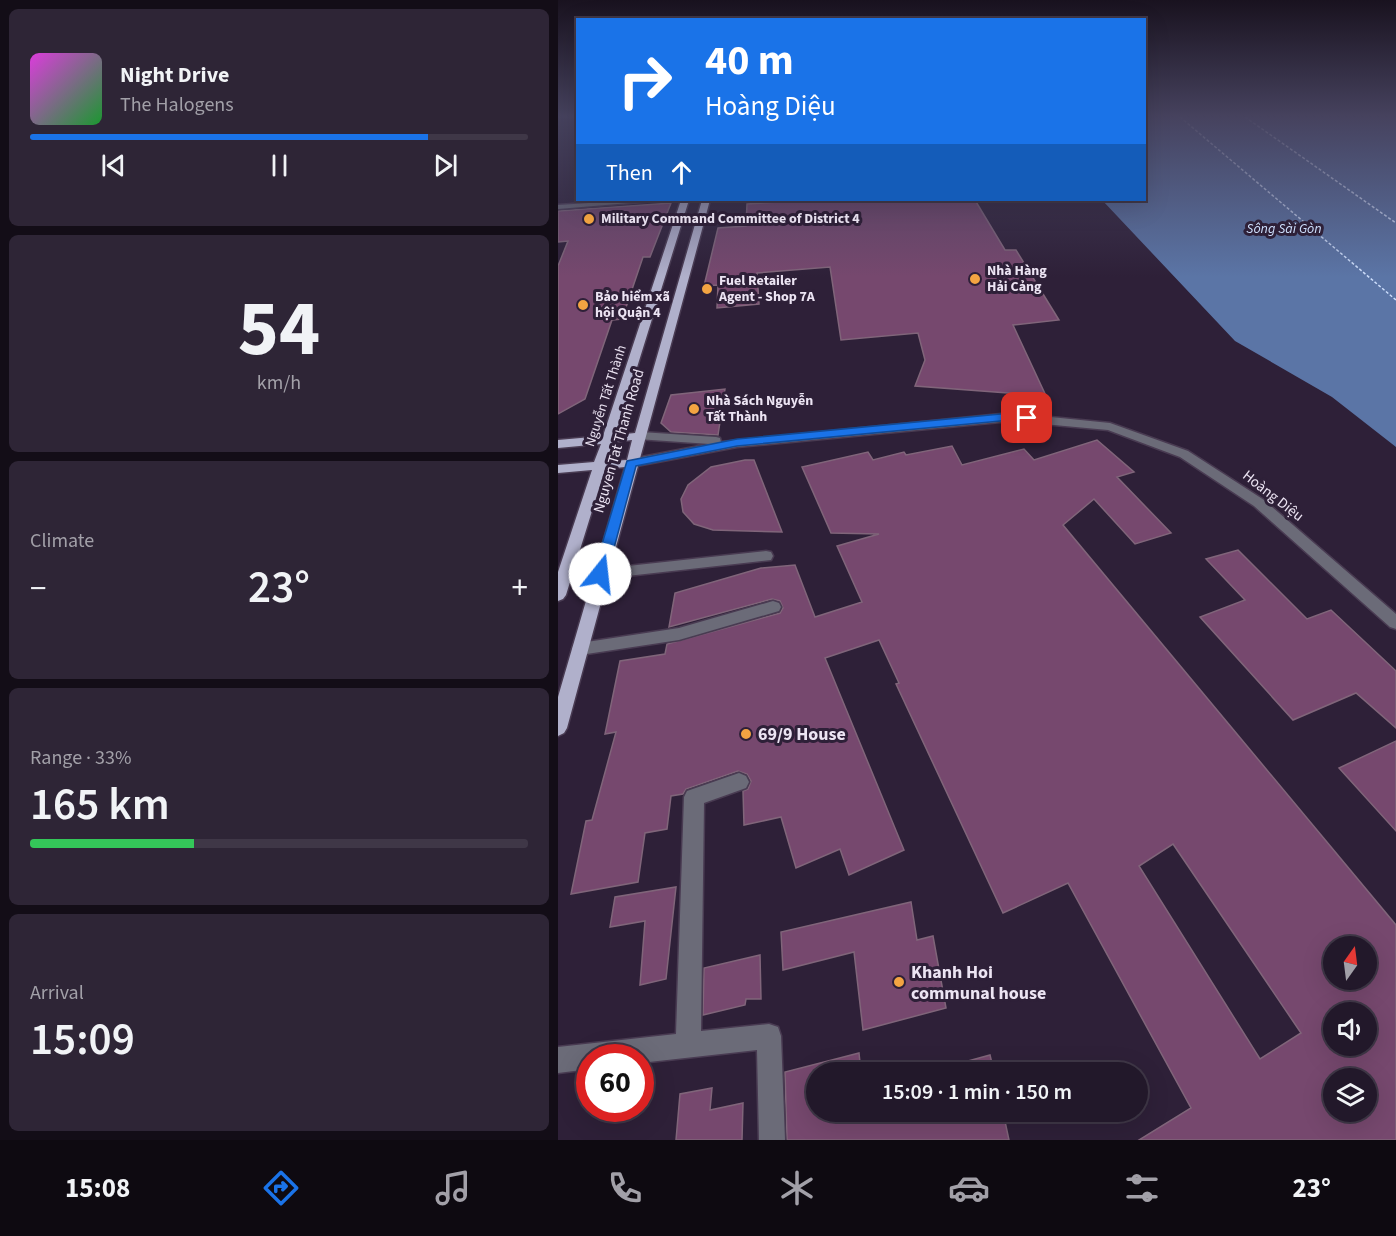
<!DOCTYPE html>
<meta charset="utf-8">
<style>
body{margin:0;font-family:"Source Sans 3",sans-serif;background:#2e2536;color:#f1f3f6;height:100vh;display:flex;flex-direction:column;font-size:22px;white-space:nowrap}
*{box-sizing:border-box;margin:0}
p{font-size:20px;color:#a2a0a8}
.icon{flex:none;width:33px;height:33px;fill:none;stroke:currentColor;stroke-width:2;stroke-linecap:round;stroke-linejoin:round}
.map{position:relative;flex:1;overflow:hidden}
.side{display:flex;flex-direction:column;gap:9px;padding:9px;background:#130d17;width:558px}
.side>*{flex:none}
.guide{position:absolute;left:18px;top:18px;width:570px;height:183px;border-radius:0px;box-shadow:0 6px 24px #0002,0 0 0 2px #3f3747;background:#1a73e8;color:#fff;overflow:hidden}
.needle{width:39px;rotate:14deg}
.tools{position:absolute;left:765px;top:936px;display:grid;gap:12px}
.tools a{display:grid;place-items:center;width:54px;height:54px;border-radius:50%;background:#22182a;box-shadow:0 6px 24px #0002,0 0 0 2px #3f3747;font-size:30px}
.speed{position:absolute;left:18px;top:1044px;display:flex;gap:12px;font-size:30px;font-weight:700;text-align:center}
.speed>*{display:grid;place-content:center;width:78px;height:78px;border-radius:50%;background:#22182a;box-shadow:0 6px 24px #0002,0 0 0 2px #3f3747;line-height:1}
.speed .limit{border:9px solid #d22;background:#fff;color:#111}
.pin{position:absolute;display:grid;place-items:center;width:51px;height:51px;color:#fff;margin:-26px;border-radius:12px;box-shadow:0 3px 9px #0006}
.me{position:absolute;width:66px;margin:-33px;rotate:16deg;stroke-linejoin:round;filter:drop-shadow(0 0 4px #0008)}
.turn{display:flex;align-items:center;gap:21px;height:126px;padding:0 30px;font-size:27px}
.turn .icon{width:78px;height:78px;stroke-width:2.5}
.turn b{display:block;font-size:42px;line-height:51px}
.then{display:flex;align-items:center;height:57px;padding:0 30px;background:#0003;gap:12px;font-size:22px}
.big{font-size:45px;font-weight:600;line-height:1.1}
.side .tile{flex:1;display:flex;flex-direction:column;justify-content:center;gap:9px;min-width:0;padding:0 21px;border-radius:9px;background:#2e2536}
.side .dial{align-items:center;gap:0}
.dial b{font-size:78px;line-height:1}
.song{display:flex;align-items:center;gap:18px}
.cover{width:72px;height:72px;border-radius:9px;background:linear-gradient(135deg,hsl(300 70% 55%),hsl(130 70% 35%))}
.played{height:6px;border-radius:3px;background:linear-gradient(90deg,#1a73e8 80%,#3f3747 80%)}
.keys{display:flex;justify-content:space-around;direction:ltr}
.heat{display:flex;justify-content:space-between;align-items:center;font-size:33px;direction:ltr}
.charge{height:9px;border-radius:4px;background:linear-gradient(90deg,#34c759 33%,#3f3747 0)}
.trip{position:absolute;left:248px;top:1062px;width:342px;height:60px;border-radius:30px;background:#22182a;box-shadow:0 6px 24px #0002,0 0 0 2px #3f3747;font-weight:600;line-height:60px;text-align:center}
.menu{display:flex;height:96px;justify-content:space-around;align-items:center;background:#0e0a11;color:#a2a0a8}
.menu .icon{width:42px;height:42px}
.menu .current{color:#1a73e8}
.menu b{font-size:27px;color:#f1f3f6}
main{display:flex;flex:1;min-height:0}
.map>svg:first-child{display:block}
</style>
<main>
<section class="side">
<div class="tile">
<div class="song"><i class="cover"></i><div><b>Night Drive</b><p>The Halogens</p></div></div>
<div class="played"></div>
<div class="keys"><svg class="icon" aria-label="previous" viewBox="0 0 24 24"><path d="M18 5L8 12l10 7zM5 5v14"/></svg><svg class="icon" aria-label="pause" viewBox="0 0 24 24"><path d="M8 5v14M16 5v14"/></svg><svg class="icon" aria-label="next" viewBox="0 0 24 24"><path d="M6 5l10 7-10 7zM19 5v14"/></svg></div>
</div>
<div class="tile dial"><b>54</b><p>km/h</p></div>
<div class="tile"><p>Climate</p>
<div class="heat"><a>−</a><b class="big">23°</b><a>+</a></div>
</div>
<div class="tile"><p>Range · 33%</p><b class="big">165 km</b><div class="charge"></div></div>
<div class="tile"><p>Arrival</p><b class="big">15:09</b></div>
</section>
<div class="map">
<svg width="838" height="1140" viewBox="0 0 838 1140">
<rect width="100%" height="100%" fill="#2e2038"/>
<!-- water -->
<path fill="#5b75a6" d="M587,117h251v330l-64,-50 -97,-56 -133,-141h42z"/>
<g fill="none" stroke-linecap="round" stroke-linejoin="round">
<!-- ferry -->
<g stroke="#cddefc" stroke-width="1.5" stroke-dasharray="3 2" stroke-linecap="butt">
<path d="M622,117l216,183"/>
<path d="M687,117l151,106"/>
</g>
</g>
<!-- building -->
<g fill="#76486e" stroke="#80657a" stroke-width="1.5" fill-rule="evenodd">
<path d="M254,200h163l30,50h11l43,70 -46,5 33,71 -131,-10 10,-26 -7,-27 -77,7 -11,-73 -73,6 2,31 -42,4 1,-23 -14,1 14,-58 28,-2 1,-22z"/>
<path d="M113,203l-21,54h-7l-21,62 -10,1 -27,79 -27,15v-148l10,-25 -10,1v-31z"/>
<path d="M167,389l-7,46 -47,-3 -10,-9 10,-28z"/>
<path d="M539,440l37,32 -17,5 54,56 -36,11 -41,-45 -31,26 333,400v215h-257l52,-32 -123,-225 -65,30 -107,-229 3,-1 -20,-43 -54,18 79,192 -55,25 -9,-26 -44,19 -15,-51 -37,8 -1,-34 5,-2 3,-8 -4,-7 -9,-3 -52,18 -3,5 -12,2 -4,33 -22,4 -7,49 -67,12 15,-73 6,-1 24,-88 -11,2 15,-73 45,-7 2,-10 113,-31 3,-5 -3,-7 -8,-2 -103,28 6,-34 86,-25 34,-3 20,52 47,-15 -25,-56 42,-12 -48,-1 -29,-66 66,-15 5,8 31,-8 2,3 46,-9 10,19 62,-16 10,11zM615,844l128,189 -41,26 -121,-193zM776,946h32v34h-32zM776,1012h32v34h-32zM776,1078h32v34h-32z"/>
<path d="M187,460h9l28,72 -69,-2 -19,-6 -11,-12 -2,-13 7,-14 23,-18z"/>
<path d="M680,550l69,69 24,-9 65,61v57l-40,-35 -63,27 -93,-103 45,-17 -39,-41z"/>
<path d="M838,741v90l-57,-63z"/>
<path d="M118,887l-10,92 -26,6 5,-64 -35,6 5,-30z"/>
<path d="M353,902l6,38 16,-4 13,72 -83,22 -9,-78 -71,18 -2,-38z"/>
<path d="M202,955l1,44h-15l-1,6 -42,10 1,-47z"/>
<path d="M301,1053l2,19h-45v40h187l6,28h-222l-2,-68z"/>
<path d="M432,1055l4,17h-66z"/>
<path d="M154,1088l-2,22 33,-7 -1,37h-66l4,-46z"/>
</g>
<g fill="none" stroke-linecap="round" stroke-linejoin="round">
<!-- minor casing -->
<g stroke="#493b52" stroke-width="3">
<g id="minor">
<path d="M78,200h29l-107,9v-4z"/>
<path d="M453,413l99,10 78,28 76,49 132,114v15l-6,-2 -136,-121 -74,-49 -72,-27 -97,-9 -274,26 -106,20 -6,-4 6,-4 79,-15 -73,-5v-6l4,-1 75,5 4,1 1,4z"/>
<path d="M208,551l5,1 2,4 -2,4 -171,19 -8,-5 8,-5z"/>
<path d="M215,601l6,2 2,4 -2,4 -100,29 -99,15 -6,-1 -2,-5 2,-5 6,-1 99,-15z"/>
<path d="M181,773l7,3 3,6 -3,6 -42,15 -3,228 68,-7 9,3 3,9 4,104h-26l-2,-90 -117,13v-5h-50v11l-32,4v-26l118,-13 8,-237 3,-6z"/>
</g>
</g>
<!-- major casing -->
<g stroke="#493b52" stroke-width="3">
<path id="major" d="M123,200h8l-73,235 19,-2 67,-233h8l-143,528 -3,5 -6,3v-39l67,-230 -20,2 -39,126 -3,4 -5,2v-29l34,-102 -34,3v-8l36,-3 7,-18 -43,4v-8l45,-4zM74,440l-5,20 -20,1 6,-19z"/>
</g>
<!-- minor -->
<use href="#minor" fill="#6b6b78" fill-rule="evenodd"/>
<!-- major -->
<use href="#major" fill="#b0b0cb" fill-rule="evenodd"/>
</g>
<!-- sky -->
<linearGradient id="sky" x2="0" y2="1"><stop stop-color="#19121f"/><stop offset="0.42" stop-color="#46425e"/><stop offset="1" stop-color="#46425e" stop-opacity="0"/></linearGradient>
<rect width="838" height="277" fill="url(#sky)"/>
<!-- route -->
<path fill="#1a73e8" stroke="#114b97" stroke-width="1.5" d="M453,413l21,5 -5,4 -16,-2 -274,26 -101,20 -29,108 -7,5 -7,-5 34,-113 110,-22z"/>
<!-- markers -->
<g fill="#f3a442" stroke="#2e2038" stroke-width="2">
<circle cx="31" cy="219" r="6"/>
<circle cx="417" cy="279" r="6"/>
<circle cx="149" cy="289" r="6"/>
<circle cx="25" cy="305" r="6"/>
<circle cx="136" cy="409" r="6"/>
<circle cx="188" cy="734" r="6"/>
<circle cx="341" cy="982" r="6"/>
</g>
<g text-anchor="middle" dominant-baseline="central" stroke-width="6" stroke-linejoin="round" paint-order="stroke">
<!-- far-poi labels -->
<g font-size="14" font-weight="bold" fill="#ece4f3" stroke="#2e2038" text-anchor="start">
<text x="43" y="219">Military Command Committee of District 4</text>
<text x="429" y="271">Nhà Hàng<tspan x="429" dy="16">Hải Cảng</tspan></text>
<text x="161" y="281">Fuel Retailer<tspan x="161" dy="16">Agent - Shop 7A</tspan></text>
<text x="37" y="297">Bảo hiểm xã<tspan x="37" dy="16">hội Quận 4</tspan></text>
<text x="148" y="401">Nhà Sách Nguyễn<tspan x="148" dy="16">Tất Thành</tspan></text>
</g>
<!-- far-water labels -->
<g font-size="14" font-style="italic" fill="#cddefc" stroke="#2e2038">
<text x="726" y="229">Sông Sài Gòn</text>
</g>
<!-- far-street labels -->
<g font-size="14" fill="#ece4f3" stroke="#2e2038">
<text transform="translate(48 396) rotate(-72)">Nguyễn Tất Thành</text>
</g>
<!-- street labels -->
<g font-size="15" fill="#ece4f3" stroke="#2e2038">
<text transform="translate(61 441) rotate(-74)">Nguyen Tat Thanh Road</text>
<text transform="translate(715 496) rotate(38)">Hoàng Diệu</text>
</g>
<!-- near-poi labels -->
<g font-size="18" font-weight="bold" fill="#ece4f3" stroke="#2e2038" text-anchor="start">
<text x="200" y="734">69/9 House</text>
<text x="353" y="972">Khanh Hoi<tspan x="353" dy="21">communal house</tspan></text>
</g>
</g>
</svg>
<div class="tools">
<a><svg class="needle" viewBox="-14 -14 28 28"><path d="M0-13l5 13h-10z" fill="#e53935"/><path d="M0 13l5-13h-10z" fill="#a2a0a8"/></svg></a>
<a><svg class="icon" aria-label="sound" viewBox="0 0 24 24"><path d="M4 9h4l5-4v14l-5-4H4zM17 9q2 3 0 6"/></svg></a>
<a><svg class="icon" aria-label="layers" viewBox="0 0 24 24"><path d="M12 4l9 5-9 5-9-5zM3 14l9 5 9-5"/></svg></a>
</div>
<div class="speed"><div class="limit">60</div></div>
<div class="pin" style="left:469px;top:418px;background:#d93025"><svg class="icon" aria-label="arrive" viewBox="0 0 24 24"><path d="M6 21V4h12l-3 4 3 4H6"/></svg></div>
<svg class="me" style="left:42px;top:574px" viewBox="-20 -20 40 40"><circle r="19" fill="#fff"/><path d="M0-13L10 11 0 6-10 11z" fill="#1a73e8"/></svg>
<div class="trip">15:09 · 1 min · 150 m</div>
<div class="guide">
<div class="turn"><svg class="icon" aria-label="right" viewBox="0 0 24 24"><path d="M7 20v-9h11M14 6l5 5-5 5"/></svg><div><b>40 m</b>Hoàng Diệu</div></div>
<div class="then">Then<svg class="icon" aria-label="ahead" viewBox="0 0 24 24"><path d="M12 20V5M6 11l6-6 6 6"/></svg></div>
</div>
</div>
</main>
<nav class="menu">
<b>15:08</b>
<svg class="icon current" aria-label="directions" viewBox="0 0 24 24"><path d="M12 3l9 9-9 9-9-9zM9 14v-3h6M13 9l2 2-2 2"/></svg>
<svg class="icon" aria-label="music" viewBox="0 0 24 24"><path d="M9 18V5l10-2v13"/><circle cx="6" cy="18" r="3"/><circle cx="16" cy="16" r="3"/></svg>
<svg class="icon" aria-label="phone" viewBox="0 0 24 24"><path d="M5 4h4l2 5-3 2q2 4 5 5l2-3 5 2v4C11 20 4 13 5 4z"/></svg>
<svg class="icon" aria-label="climate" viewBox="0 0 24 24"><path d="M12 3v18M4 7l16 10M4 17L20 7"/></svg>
<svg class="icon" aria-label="car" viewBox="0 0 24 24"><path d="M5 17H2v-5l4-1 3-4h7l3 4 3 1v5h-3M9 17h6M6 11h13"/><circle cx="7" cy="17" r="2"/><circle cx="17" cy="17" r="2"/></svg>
<svg class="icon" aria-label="filters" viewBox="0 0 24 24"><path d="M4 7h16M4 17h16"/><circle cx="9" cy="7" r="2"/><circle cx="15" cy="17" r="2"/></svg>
<b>23°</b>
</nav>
